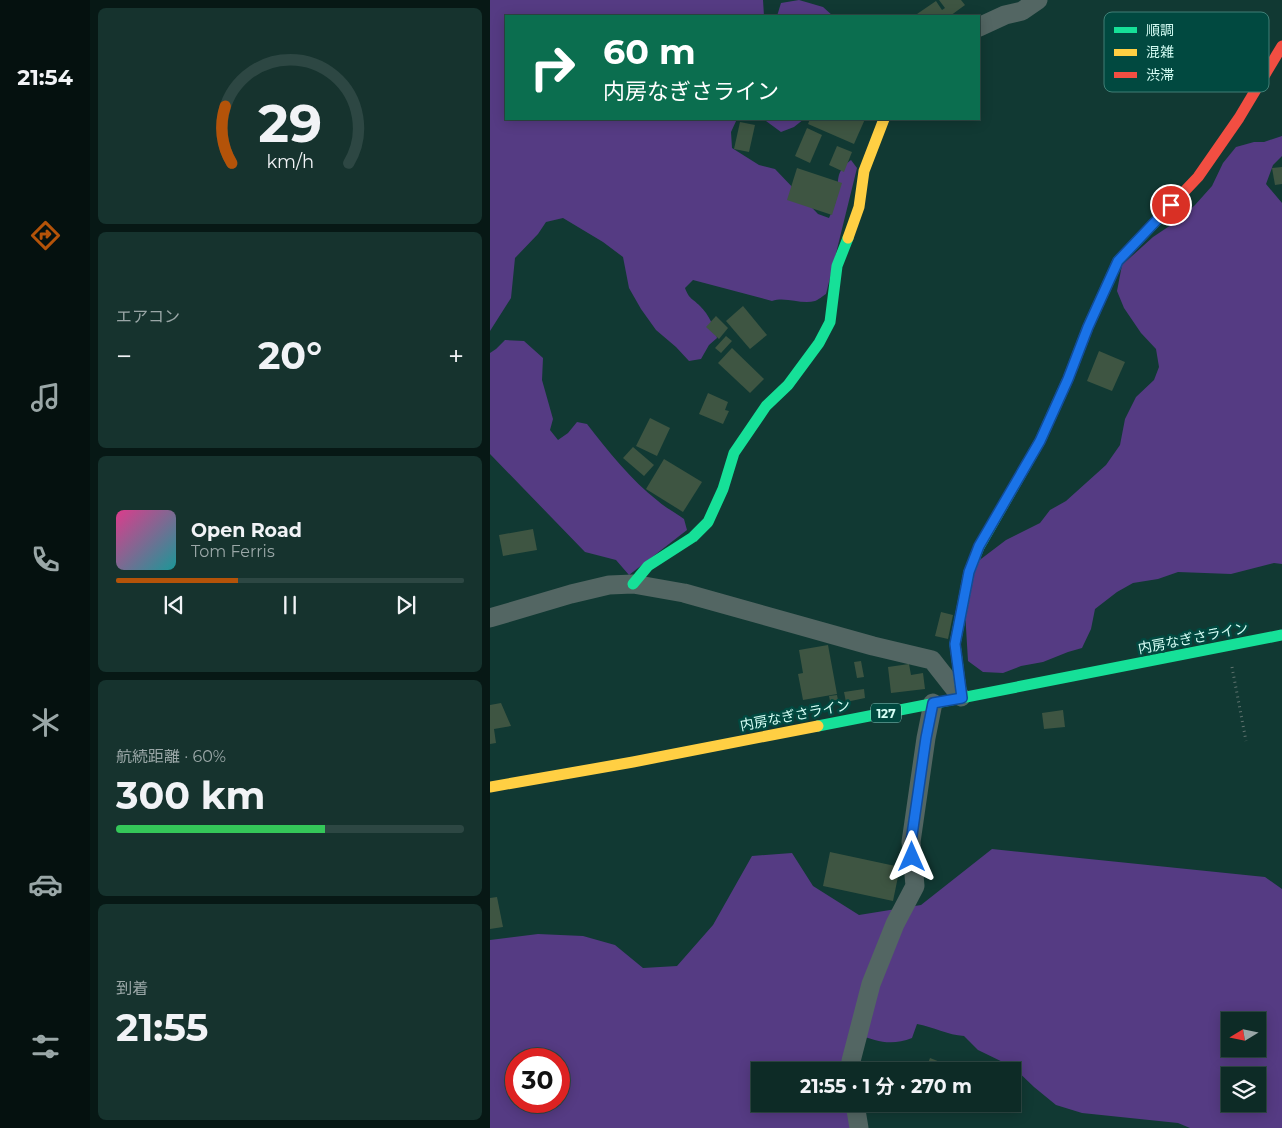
<!DOCTYPE html>
<html lang="ja">
<meta charset="utf-8">
<style>
body{margin:0;font-family:Montserrat,"Noto Sans JP",sans-serif;background:#16332e;color:#f1f3f6;height:100vh;display:flex;flex-direction:column;font-size:19px;white-space:nowrap}
*{box-sizing:border-box;margin:0}
p{font-size:16px;color:#9aa7a7}
.icon{flex:none;width:28px;height:28px;fill:none;stroke:currentColor;stroke-width:2;stroke-linecap:round;stroke-linejoin:round}
.map{position:relative;flex:1;overflow:hidden}
.drawer{display:flex;flex-direction:column;gap:8px;padding:8px;background:#071815;width:400px}
.drawer>*{flex:none}
.hud{position:absolute;left:15px;top:15px;width:475px;height:105px;border-radius:0px;box-shadow:0 2px 12px #0003,0 0 0 1px #2d4743;background:#0b6e4f;color:#fff;overflow:hidden}
.needle{width:32px;rotate:260deg}
.controls{position:absolute;left:731px;top:1012px;display:grid;gap:10px}
.controls a{display:grid;place-items:center;width:45px;height:45px;border-radius:0px;background:#0d2b26;box-shadow:0 2px 12px #0003,0 0 0 1px #2d4743;font-size:25px}
.speed{position:absolute;left:15px;top:1048px;display:flex;gap:10px;font-size:25px;font-weight:700;text-align:center}
.speed>*{display:grid;place-content:center;width:65px;height:65px;border-radius:50%;background:#0d2b26;box-shadow:0 2px 12px #0003,0 0 0 1px #2d4743;line-height:1}
.speed .limit{border:8px solid #d22;background:#fff;color:#111}
.pin{position:absolute;display:grid;place-items:center;width:42px;height:42px;color:#fff;margin:-21px;border:2px solid #fff;border-radius:50%;box-shadow:0 1px 5px #0007}
.me{position:absolute;width:55px;margin:-28px;rotate:0deg;stroke-linejoin:round;filter:drop-shadow(0 0 4px #0008)}
.turn{display:flex;align-items:center;gap:18px;height:105px;padding:0 15px;font-size:22px}
.turn .icon{width:65px;height:65px;stroke-width:2.5}
.turn b{display:block;font-size:35px;line-height:42px}
.big{font-size:38px;font-weight:700;line-height:1.1}
.drawer .tile{flex:1;display:flex;flex-direction:column;justify-content:center;gap:8px;min-width:0;padding:0 18px;border-radius:8px;background:#16332e}
.drawer .dial{align-items:center;gap:0}
.dial svg{height:130px;overflow:visible;fill:none;stroke:#2d4743;stroke-width:7;stroke-linecap:round;text-anchor:middle}
.dial text{fill:#f1f3f6;stroke:none}
.song{display:flex;align-items:center;gap:15px}
.cover{width:60px;height:60px;border-radius:8px;background:linear-gradient(135deg,hsl(330 70% 55%),hsl(180 70% 35%))}
.played{height:5px;border-radius:2px;background:linear-gradient(90deg,#b45309 35%,#2d4743 35%)}
.keys{display:flex;justify-content:space-around;direction:ltr}
.heat{display:flex;justify-content:space-between;align-items:center;font-size:28px;direction:ltr}
.charge{height:8px;border-radius:4px;background:linear-gradient(90deg,#34c759 60%,#2d4743 0)}
.trip{position:absolute;left:261px;top:1062px;width:270px;height:50px;border-radius:0px;background:#0d2b26;box-shadow:0 2px 12px #0003,0 0 0 1px #2d4743;font-weight:700;line-height:50px;text-align:center}
main{display:flex;flex:1;min-height:0}
.tabs{display:flex;flex-direction:column;width:90px;justify-content:space-around;align-items:center;background:#05110f;color:#9aa7a7}
.tabs .icon{width:35px;height:35px}
.tabs .on{color:#b45309}
.tabs b{font-size:22px;color:#f1f3f6}
.map>svg:first-child{display:block}
</style>
<main>
<nav class="tabs">
<b>21:54</b>
<svg class="icon on" aria-label="directions" viewBox="0 0 24 24"><path d="M12 3l9 9-9 9-9-9zM9 14v-3h6M13 9l2 2-2 2"/></svg>
<svg class="icon" aria-label="music" viewBox="0 0 24 24"><path d="M9 18V5l10-2v13"/><circle cx="6" cy="18" r="3"/><circle cx="16" cy="16" r="3"/></svg>
<svg class="icon" aria-label="phone" viewBox="0 0 24 24"><path d="M5 4h4l2 5-3 2q2 4 5 5l2-3 5 2v4C11 20 4 13 5 4z"/></svg>
<svg class="icon" aria-label="climate" viewBox="0 0 24 24"><path d="M12 3v18M4 7l16 10M4 17L20 7"/></svg>
<svg class="icon" aria-label="car" viewBox="0 0 24 24"><path d="M5 17H2v-5l4-1 3-4h7l3 4 3 1v5h-3M9 17h6M6 11h13"/><circle cx="7" cy="17" r="2"/><circle cx="17" cy="17" r="2"/></svg>
<svg class="icon" aria-label="filters" viewBox="0 0 24 24"><path d="M4 7h16M4 17h16"/><circle cx="9" cy="7" r="2"/><circle cx="15" cy="17" r="2"/></svg>
</nav>
<section class="drawer">
<div class="tile dial"><svg viewBox="0 0 100 80">
<path d="M14 69A42 42 0 1 1 86 69"/>
<path d="M14 69A42 42 0 0 1 10 34" stroke="#b45309"/>
<text x="50" y="56" font-size="32" font-weight="700">29</text>
<text x="50" y="72" font-size="11">km/h</text>
</svg></div>
<div class="tile"><p>エアコン</p>
<div class="heat"><a>−</a><b class="big">20°</b><a>+</a></div>
</div>
<div class="tile">
<div class="song"><i class="cover"></i><div><b>Open Road</b><p>Tom Ferris</p></div></div>
<div class="played"></div>
<div class="keys"><svg class="icon" aria-label="previous" viewBox="0 0 24 24"><path d="M18 5L8 12l10 7zM5 5v14"/></svg><svg class="icon" aria-label="pause" viewBox="0 0 24 24"><path d="M8 5v14M16 5v14"/></svg><svg class="icon" aria-label="next" viewBox="0 0 24 24"><path d="M6 5l10 7-10 7zM19 5v14"/></svg></div>
</div>
<div class="tile"><p>航続距離 · 60%</p><b class="big">300 km</b><div class="charge"></div></div>
<div class="tile"><p>到着</p><b class="big">21:55</b></div>
</section>
<div class="map">
<svg width="792" height="1128" viewBox="0 0 792 1128">
<rect width="100%" height="100%" fill="#113933"/>
<!-- green -->
<g fill="#553b83" fill-rule="evenodd">
<path d="M0,0h273l1,16h-258v103h231l-6,13 1,16 27,17 16,4 43,45 11,4c3,-6 7,-15 8,-23 2,-16 -2,-23 14,-35l6,8 -31,126c-3,2 -8,6 -11,7 -14,4 -29,-5 -43,0l-79,-21 -8,8c4,11 7,10 15,18 9,9 14,20 17,32l-8,7 -8,14 -12,2 -13,-14 -20,-17 -15,-21 -12,-21 -6,-31 -20,-15 -40,-24 -17,4 -8,12 -23,24 -4,40 -21,33z"/>
<path d="M309,0l24,7 10,9h-56l4,-13z"/>
<path d="M266,119h48l-10,8 -13,5 -15,-11z"/>
<path d="M792,136v20l-9,9 -7,19 16,19v361l-8,-1 -43,11 -53,-2 -20,7 -25,4 -16,9 -22,17 -4,20 -9,19 -14,4 -25,10 -22,4 -18,7 -20,-1 -15,-11 -3,-50 12,-49 29,-22 34,-17 10,-13 16,-9 40,-36 14,-20 5,-26 11,-22 18,-17 5,-13 -3,-18 -15,-16 -17,-25 -7,-17 5,-26 31,-28 24,-16 18,-16 17,-19 11,-23 13,-16 18,-5h10z"/>
<path d="M15,340l19,1 19,17 -1,22 11,39 -3,11 8,10 10,-7 9,-11 10,2c21,27 44,56 71,77 8,7 18,12 26,18l3,11 -58,45 -13,-15 -31,-8 -95,-98v-101l6,-4z"/>
<path d="M502,849l273,28 17,12v239h-92l-12,-5 -96,-10 -26,-8 -22,-18 -21,-20 -35,-17 -14,-14c-16,-1 -31,-9 -47,-12l-5,14c-20,8 -35,4 -54,-4l-15,37h-83v33h93l3,24h-366v-188l48,-6 45,2 32,9 28,23 34,-2 36,-41 39,-69 40,-3 21,33 46,29 62,-10zM740,1021h28v28h-28zM26,1059h43v42h-43zM740,1076h28v28h-28z"/>
</g>
<!-- building -->
<g fill="#3e5542">
<path d="M449,0h22l4,5 -15,11h-32l-1,-2 19,-13 6,9 3,-2z"/>
<path d="M320,119h55l-11,25 -46,-20z"/>
<path d="M250,122l15,3 -6,27 -15,-3z"/>
<path d="M317,128l15,7 -12,28 -15,-7z"/>
<path d="M347,146l15,6 -8,20 -15,-7z"/>
<path d="M792,167v17l-7,1 -3,-17z"/>
<path d="M307,168l45,15 -10,32 -45,-15z"/>
<path d="M253,306l24,29 -17,14 -24,-28z"/>
<path d="M226,316l12,12 -9,11 -13,-12z"/>
<path d="M236,336l6,5 -11,12 -6,-5z"/>
<path d="M242,348l32,31 -14,14 -32,-30z"/>
<path d="M609,351l26,11 -13,29 -25,-10z"/>
<path d="M218,393l20,9 -3,8 4,1 -6,13 -24,-10z"/>
<path d="M160,418l20,10 -13,28 -21,-10z"/>
<path d="M143,447l21,18 -10,11 -21,-18z"/>
<path d="M174,459l38,23 -19,30 -37,-23z"/>
<path d="M43,529l4,21 -34,6 -4,-21z"/>
<path d="M451,612l12,3 -5,24 -13,-3z"/>
<path d="M338,645l9,49 -34,6 -5,-26 5,-1 -4,-23z"/>
<path d="M371,661l3,16 -7,1 -3,-16z"/>
<path d="M419,664l2,11 12,-2 2,16 -34,4 -3,-26z"/>
<path d="M374,689l1,9 -19,4 -2,-10z"/>
<path d="M347,695l1,5 -8,1 -1,-5z"/>
<path d="M11,703l10,23 -17,3 2,14 -6,1v-39z"/>
<path d="M573,710l2,17 -21,2 -2,-16z"/>
<path d="M340,852l70,15 -7,34 -70,-15z"/>
<path d="M7,897l6,30 -13,2v-31z"/>
<path d="M440,1058l28,11 -1,2h-32z"/>
</g>
<g fill="none" stroke-linecap="round" stroke-linejoin="round">
<!-- path -->
<path stroke="#5e726e" stroke-width="3" stroke-dasharray="1 4" stroke-linecap="butt" d="M742,667l14,74"/>
<!-- street -->
<g stroke="#536663" stroke-width="19">
<path d="M489,27l26,-12 17,-4 16,-11"/>
<path d="M0,618l81,-24 38,-9 24,-1 51,9 189,53 59,14 29,37"/>
<path d="M362,1071l-1,-10 20,-77 24,-60 20,-38 -4,-44 15,-104 7,-35"/>
<path d="M365,1104l4,24"/>
</g>
<!-- fast -->
<g stroke="#16e098" stroke-width="11">
<path d="M143,584l15,-18 45,-29 15,-15 15,-33 11,-36 32,-47 22,-21 31,-42 11,-21 7,-56 11,-28"/>
<path d="M472,698l-7,-54 14,-72 10,-25 61,-106 28,-62 20,-52 30,-66 43,-45"/>
<path d="M328,726l464,-91"/>
</g>
<!-- slow -->
<g stroke="#ffcf43" stroke-width="11">
<path d="M358,238l11,-31 5,-36 20,-52"/>
<path d="M0,787l143,-25 185,-36"/>
</g>
<!-- jam -->
<path stroke="#f24e42" stroke-width="11" d="M671,216l37,-39 41,-59 43,-72"/>
</g>
<g fill="none" stroke-linecap="round" stroke-linejoin="round">
<!-- route casing -->
<g stroke="#114b97" stroke-width="12">
<path id="route" d="M422,857l-1,-15 15,-104 7,-35 29,-5 -7,-54 14,-72 10,-26 61,-105 28,-62 20,-52 30,-66 53,-56"/>
</g>
<!-- route -->
<use href="#route" stroke="#1a73e8" stroke-width="9"/>
</g>
<g text-anchor="middle" dominant-baseline="central" stroke-width="5" stroke-linejoin="round" paint-order="stroke">
<!-- shield labels -->
<rect fill="#014940" stroke="#95c7be" stroke-width="1" x="381" y="703.5" width="30" height="19" rx="4"/>
<g font-size="12" font-weight="bold" fill="#d4fdf4">
<text x="396" y="713">127</text>
</g>
<!-- street labels -->
<g font-size="14" fill="#d4fdf4" stroke="#014940">
<text transform="translate(703 638) rotate(-11)">内房なぎさライン</text>
<text transform="translate(305 715) rotate(-11)">内房なぎさライン</text>
</g>
</g>
<!-- legend -->
<rect x="614" y="12" width="165" height="80" rx="8" fill="#014940" stroke="#407f76" stroke-width="1"/>
<rect x="624" y="27" width="23" height="6" fill="#16e098"/>
<rect x="624" y="49" width="23" height="7" fill="#ffcf43"/>
<rect x="624" y="72" width="23" height="6" fill="#f24e42"/>
<g font-size="14" fill="#d4fdf4">
<text x="656" y="35">順調</text>
<text x="656" y="57">混雑</text>
<text x="656" y="80">渋滞</text>
</g>
</svg>
<div class="controls">
<a><svg class="needle" viewBox="-14 -14 28 28"><path d="M0-13l5 13h-10z" fill="#e53935"/><path d="M0 13l5-13h-10z" fill="#9aa7a7"/></svg></a>
<a><svg class="icon" aria-label="layers" viewBox="0 0 24 24"><path d="M12 4l9 5-9 5-9-5zM3 14l9 5 9-5"/></svg></a>
</div>
<div class="speed"><div class="limit">30</div></div>
<div class="pin" style="left:681px;top:205px;background:#d93025"><svg class="icon" aria-label="arrive" viewBox="0 0 24 24"><path d="M6 21V4h12l-3 4 3 4H6"/></svg></div>
<svg class="me" style="left:422px;top:857px" viewBox="-20 -20 40 40"><path d="M0-17L14 15 0 8-14 15z" fill="#1a73e8" stroke="#fff" stroke-width="4"/></svg>
<div class="trip">21:55 · 1 分 · 270 m</div>
<div class="hud">
<div class="turn"><svg class="icon" aria-label="right" viewBox="0 0 24 24"><path d="M7 20v-9h11M14 6l5 5-5 5"/></svg><div><b>60 m</b>内房なぎさライン</div></div>
</div>
</div>
</main>
